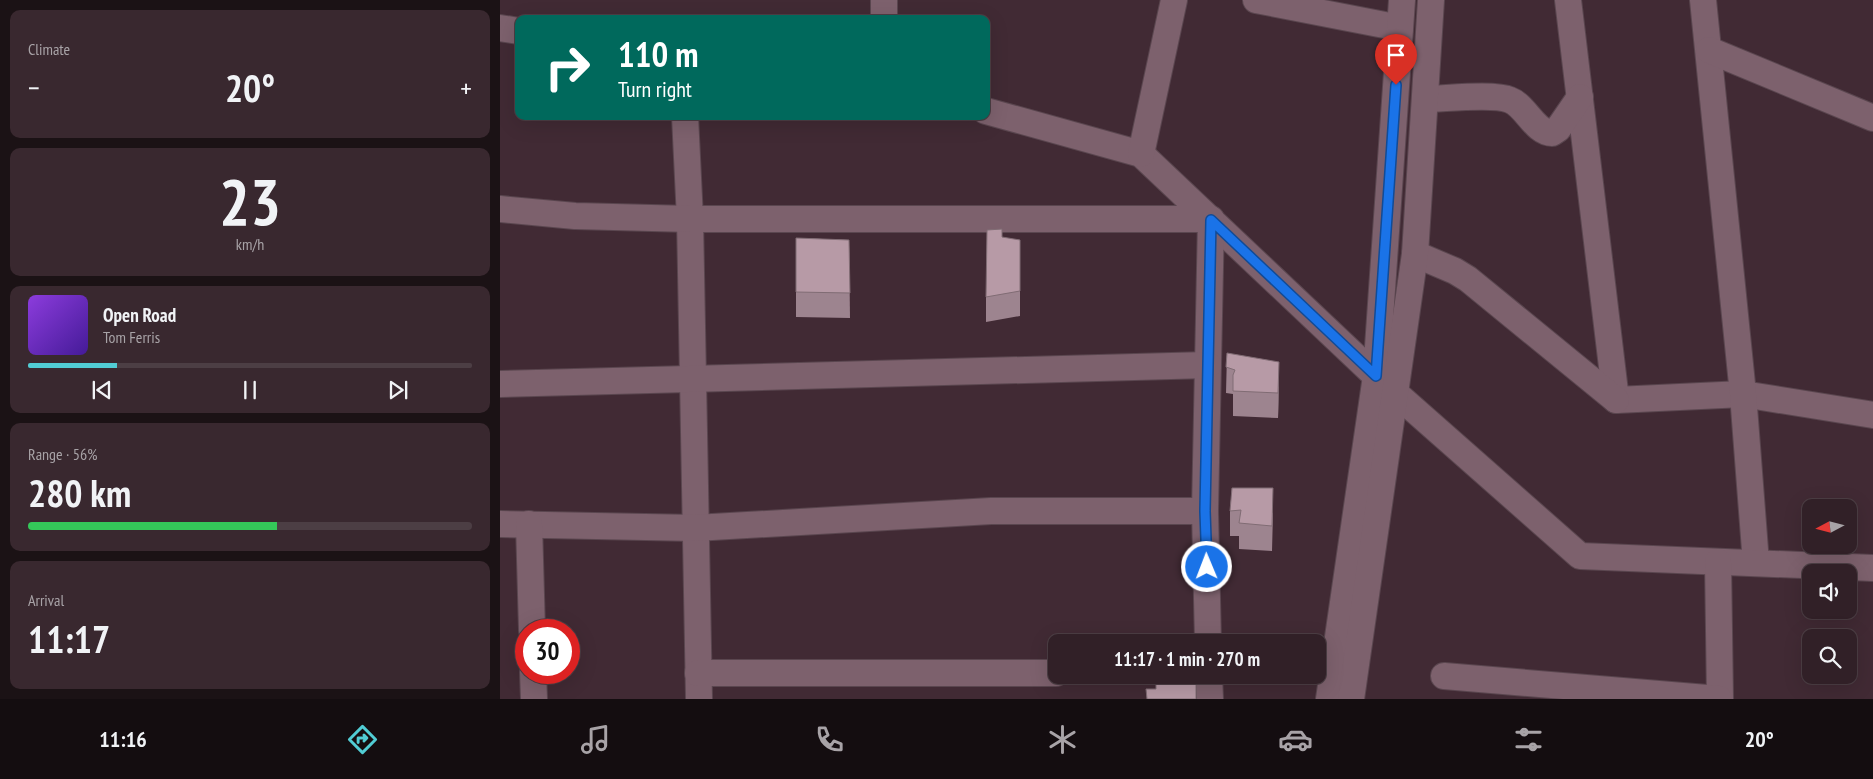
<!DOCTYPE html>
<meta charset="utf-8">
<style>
body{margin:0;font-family:"PT Sans Narrow",sans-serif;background:#39282f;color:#f1f3f6;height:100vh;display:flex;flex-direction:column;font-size:19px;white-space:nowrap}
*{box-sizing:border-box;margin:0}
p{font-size:16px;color:#a8a3a7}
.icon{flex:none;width:28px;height:28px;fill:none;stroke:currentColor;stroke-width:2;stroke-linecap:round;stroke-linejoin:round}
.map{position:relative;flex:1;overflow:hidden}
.panel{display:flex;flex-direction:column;gap:10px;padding:10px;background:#1b1215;width:500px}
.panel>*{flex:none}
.banner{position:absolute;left:15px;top:15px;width:475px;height:105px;border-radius:10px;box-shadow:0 5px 20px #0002,0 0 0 1px #4c3e44;background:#00695c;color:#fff;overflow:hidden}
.needle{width:32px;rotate:263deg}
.controls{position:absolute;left:1302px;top:499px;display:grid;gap:10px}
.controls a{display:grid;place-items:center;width:55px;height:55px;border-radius:10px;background:#312027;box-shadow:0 5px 20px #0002,0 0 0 1px #4c3e44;font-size:25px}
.speed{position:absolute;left:15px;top:619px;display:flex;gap:10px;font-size:25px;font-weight:700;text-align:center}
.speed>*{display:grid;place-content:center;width:65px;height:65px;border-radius:50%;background:#312027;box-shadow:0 5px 20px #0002,0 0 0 1px #4c3e44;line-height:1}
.speed .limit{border:8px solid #d22;background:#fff;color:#111}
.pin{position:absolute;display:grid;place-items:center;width:42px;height:42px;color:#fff;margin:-51px -21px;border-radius:50% 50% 50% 0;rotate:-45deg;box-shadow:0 0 5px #0007}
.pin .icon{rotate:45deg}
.me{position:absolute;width:55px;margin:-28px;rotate:359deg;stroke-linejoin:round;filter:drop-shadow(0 0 4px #0008)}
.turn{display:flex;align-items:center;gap:18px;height:105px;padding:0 20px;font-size:22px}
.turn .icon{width:65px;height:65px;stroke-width:2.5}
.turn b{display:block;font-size:35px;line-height:42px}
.big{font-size:38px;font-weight:700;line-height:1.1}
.panel .card{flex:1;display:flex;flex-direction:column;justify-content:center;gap:8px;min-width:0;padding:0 18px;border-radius:10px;background:#39282f}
.panel .dial{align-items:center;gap:0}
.dial b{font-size:65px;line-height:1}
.song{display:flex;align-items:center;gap:15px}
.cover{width:60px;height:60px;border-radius:8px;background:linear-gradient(135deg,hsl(270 70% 55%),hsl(260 70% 35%))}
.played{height:5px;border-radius:2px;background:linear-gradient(90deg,#51ccd4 20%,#4c3e44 20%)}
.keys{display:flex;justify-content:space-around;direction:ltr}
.heat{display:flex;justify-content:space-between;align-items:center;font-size:28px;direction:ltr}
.charge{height:8px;border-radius:4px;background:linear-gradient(90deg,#34c759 56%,#4c3e44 0)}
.trip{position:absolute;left:548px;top:634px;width:278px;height:50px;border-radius:10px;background:#312027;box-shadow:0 5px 20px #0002,0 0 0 1px #4c3e44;font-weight:700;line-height:50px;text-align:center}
.dock{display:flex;height:80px;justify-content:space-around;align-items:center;background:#140d10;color:#a8a3a7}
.dock .icon{width:35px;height:35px}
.dock .current{color:#51ccd4}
.dock b{font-size:22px;color:#f1f3f6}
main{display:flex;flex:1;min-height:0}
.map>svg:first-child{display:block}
</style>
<main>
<section class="panel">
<div class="card"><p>Climate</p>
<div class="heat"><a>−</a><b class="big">20°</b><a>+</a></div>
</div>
<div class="card dial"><b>23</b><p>km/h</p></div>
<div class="card">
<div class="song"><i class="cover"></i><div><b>Open Road</b><p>Tom Ferris</p></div></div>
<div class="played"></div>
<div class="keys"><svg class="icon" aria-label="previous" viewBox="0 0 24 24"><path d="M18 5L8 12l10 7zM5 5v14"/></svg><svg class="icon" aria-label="pause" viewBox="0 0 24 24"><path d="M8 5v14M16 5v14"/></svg><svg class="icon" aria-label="next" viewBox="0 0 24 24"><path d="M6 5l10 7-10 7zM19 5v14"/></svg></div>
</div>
<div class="card"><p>Range · 56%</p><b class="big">280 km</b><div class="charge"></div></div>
<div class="card"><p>Arrival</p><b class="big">11:17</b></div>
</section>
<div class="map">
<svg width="1373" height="699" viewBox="0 0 1373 699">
<rect width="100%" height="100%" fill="#412a34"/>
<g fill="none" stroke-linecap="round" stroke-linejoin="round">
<!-- minor casing -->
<g stroke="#5a464f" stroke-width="28">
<g id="minor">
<path d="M756,0l144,28"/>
<path d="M1068,0l48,400 127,-6 130,21"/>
<path d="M1203,0l40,394 13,169"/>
<path d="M384,19v-19"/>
<path d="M0,28l19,3"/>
<path d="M1209,50l164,68"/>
<path d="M925,99c19,0 69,-6 85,1 16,6 25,33 42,33l6,-4 22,-32"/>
<path d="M486,111l155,43 235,222 204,180 293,12"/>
<path d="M185,116l5,103 9,480"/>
<path d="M641,154l33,-154"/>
<path d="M0,209l75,7 115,3h521l-6,292 3,131"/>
<path d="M915,254l40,17 13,8 148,121"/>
<path d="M0,384l708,-19"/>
<path d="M0,524l195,4 296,-17h214"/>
<path d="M29,524l3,106"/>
<path d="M1218,562l2,137"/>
<path d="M33,672l1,27"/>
<path d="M198,673h358"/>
<path d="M709,675l1,24"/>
<path d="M944,676l275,23"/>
<path d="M829,699l47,-323 26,-376"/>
<path d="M851,699l64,-445 16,-254"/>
</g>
</g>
<!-- minor -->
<use href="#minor" stroke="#7d616d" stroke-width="26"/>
</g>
<!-- wall -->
<g fill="#9d848f">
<path d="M296,238l53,2 1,78 -54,-1z"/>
<path d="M502,238l18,2v76l-34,6v-25z"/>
<path d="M727,353l52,34 -1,31 -45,-2v-22l-7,-1z"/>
<path d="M732,488l41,25 -1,38 -33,-2v-13h-9v-25z"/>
</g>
<!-- shaded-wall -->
<path fill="#806c74" d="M779,362v25l-1,31v-25z"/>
<!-- building -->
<g fill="#b79aa6" stroke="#806c74">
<path d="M502,229v8l18,3v51l-34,6 1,-67z"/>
<path d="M296,238l53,2 1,53 -54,-1z"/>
<path d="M727,353l52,9 -1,31 -45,-2v-16l2,-5 -9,-3z"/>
<path d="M732,488h41l-1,38 -33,-3 2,-13 -11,1z"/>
<path d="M656,679h40v20h-49l-1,-10h10z"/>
</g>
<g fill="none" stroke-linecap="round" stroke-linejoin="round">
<!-- route casing -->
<g stroke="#114b97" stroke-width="12">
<path id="route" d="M707,567l-2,-56 6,-291 165,156 20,-291"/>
</g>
<!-- route -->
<use href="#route" stroke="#1a73e8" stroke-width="9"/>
</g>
</svg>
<div class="controls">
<a><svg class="needle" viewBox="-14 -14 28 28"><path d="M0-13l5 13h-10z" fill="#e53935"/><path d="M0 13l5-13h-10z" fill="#a8a3a7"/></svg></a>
<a><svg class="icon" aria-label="sound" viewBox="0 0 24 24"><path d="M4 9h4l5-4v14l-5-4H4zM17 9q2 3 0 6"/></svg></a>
<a><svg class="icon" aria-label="search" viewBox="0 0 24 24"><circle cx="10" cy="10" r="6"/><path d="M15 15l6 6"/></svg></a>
</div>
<div class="speed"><div class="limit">30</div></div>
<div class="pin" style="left:896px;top:85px;background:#d93025"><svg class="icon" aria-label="arrive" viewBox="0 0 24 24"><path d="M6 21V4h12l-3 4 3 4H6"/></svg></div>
<svg class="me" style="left:707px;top:567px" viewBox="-20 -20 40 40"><circle r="17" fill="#1a73e8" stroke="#fff" stroke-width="3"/><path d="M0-11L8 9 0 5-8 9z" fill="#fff"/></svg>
<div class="trip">11:17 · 1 min · 270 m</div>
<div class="banner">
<div class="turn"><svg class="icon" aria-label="right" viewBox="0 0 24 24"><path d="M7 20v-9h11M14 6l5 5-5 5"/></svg><div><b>110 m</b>Turn right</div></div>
</div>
</div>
</main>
<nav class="dock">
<b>11:16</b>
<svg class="icon current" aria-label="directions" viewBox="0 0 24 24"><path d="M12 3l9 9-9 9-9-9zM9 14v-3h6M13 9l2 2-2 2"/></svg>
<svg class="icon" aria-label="music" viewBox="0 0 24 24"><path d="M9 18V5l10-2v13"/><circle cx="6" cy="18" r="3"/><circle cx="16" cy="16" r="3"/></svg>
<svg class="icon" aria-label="phone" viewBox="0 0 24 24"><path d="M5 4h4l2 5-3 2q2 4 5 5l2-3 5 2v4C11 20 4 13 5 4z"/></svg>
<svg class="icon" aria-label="climate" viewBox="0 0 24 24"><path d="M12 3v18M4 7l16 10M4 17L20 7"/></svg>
<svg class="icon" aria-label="car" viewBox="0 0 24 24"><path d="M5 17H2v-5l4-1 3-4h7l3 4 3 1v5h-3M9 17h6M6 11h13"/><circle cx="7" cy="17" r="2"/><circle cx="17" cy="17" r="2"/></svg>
<svg class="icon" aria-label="filters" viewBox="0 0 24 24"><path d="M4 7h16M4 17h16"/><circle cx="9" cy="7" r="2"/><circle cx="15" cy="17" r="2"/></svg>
<b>20°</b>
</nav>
